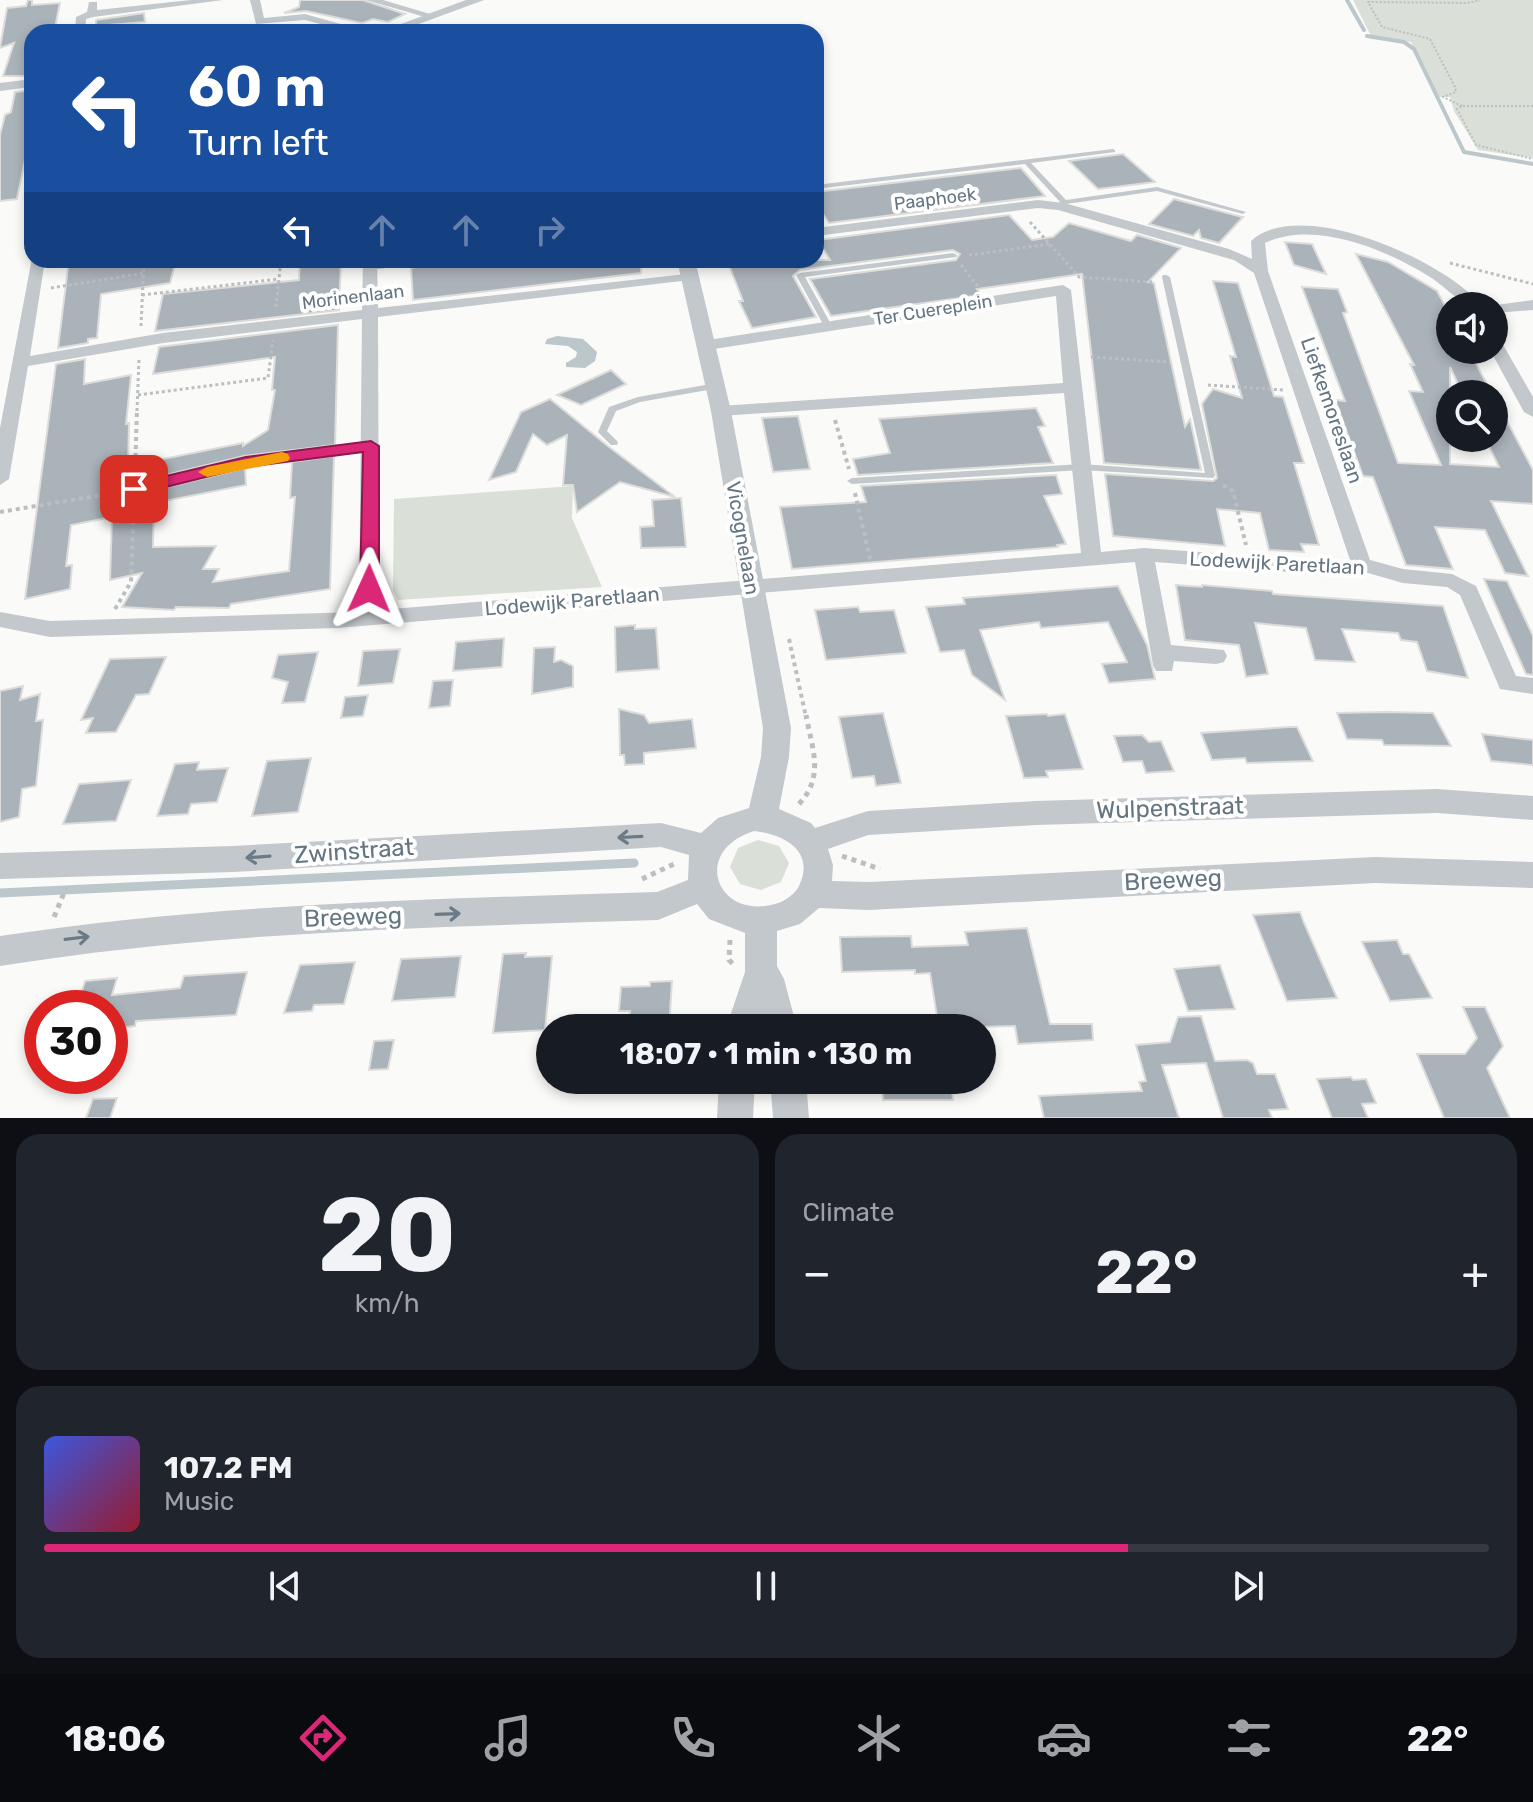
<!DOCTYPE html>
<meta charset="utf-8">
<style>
body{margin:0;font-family:Rubik,sans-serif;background:#20242c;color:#f1f3f6;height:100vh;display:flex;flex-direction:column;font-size:30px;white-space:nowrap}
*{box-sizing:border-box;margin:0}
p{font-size:26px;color:#9ea1a6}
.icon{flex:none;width:44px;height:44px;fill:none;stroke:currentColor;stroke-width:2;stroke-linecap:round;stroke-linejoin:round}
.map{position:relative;height:1118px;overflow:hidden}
.drawer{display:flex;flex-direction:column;gap:16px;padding:16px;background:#0d0f14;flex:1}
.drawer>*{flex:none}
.banner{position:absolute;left:24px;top:24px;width:800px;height:244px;border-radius:24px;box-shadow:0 4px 12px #0003;background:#1a4fa0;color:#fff;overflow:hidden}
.buttons{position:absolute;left:1436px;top:292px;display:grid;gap:16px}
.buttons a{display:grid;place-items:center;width:72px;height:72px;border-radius:50%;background:#171b24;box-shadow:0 4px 12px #0003;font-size:40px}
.speed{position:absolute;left:24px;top:990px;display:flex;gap:16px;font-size:40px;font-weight:700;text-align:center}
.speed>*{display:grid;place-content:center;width:104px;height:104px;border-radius:50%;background:#171b24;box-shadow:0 4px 12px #0003;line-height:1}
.speed .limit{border:12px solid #d22;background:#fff;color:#111}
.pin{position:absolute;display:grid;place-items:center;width:68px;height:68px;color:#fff;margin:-34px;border-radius:16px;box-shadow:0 4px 12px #0006}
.me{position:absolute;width:88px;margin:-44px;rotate:1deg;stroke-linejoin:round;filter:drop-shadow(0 0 6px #0008)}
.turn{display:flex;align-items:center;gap:28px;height:168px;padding:0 32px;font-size:36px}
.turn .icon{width:104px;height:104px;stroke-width:2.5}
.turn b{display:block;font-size:56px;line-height:68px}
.lanes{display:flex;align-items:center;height:76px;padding:0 32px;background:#0003;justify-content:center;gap:40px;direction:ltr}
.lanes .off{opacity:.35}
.big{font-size:60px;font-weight:700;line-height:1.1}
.drawer .widget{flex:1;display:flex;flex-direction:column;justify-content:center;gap:12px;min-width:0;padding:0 28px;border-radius:24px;background:#20242c}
.drawer .dial{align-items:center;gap:0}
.dial b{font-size:104px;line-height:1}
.song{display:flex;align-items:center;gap:24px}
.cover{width:96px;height:96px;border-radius:12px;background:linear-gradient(135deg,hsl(230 70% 55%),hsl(350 70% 35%))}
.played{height:8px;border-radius:4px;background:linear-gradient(90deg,#db2777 75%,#363941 75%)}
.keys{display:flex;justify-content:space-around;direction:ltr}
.heat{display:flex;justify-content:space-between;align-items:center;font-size:44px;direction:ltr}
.drawer .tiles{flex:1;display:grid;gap:16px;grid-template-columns:1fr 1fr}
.widget:last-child{grid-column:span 2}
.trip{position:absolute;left:536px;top:1014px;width:460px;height:80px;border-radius:40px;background:#171b24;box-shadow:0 4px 12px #0003;font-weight:700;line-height:80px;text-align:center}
.menu{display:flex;height:128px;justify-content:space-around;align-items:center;background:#090b0e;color:#9ea1a6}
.menu .icon{width:56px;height:56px}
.menu .active{color:#db2777}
.menu b{font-size:36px;color:#f1f3f6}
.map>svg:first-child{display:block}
</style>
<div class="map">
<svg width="1533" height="1118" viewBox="0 0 1533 1118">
<rect width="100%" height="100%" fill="#fafaf8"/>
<!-- green -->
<g fill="#dadfd7">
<path d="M1353,0h180v158l-55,-8 -24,-39 -4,-14h-11l-28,-55 -40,-6z"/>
<path d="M573,486l-1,32 30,69 -204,13 -5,-10 1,-91z"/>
<path d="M758,840l21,6 10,17 -8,19 -20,8 -21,-6 -10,-17 8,-19z"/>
</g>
<!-- water -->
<path fill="#bbc7cb" d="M557,336l26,3 14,13 -2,9 -10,7 -19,-1v-4l10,-6 1,-5 -9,-6 -23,-2 2,-5z"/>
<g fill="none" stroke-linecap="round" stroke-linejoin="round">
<!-- stream-far1 -->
<g stroke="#bbc7cb" stroke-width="4">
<path d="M1347,0l17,30"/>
<path d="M1367,36l37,6 10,7 50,103 69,12"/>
</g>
<!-- stream -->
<path stroke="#bbc7cb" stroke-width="9" d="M0,893l634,-30"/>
</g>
<!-- building -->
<g fill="#aab3b9" stroke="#dcdcda" stroke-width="2">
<path d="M28,0h4v5l28,-2 -6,29h-22v44h-29l11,-33 -14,5 7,-40 19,-2z"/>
<path d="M300,0h63l42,14 -17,8 -15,-3 -11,4 -56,-12 -22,2 15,-6z"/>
<path d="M144,13l1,9 -49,4v-6z"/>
<path d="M32,90v36l-15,73 -17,2v-66l5,-20 6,-3 4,-20z"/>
<path d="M1123,154l32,28 -57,7 -29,-28z"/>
<path d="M1021,168l24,28 -216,27 -13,-20v-11z"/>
<path d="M1174,199l68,18h1l-24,26 -18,-5 -2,-8 -6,6 -44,-12z"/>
<path d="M1009,215l23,25 21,-3 16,-14 62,18 6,-6 44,13 -33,34 6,1 31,144 5,-8 11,51 -97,-7 -22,-189 -105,15 4,6 -150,21 -21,-37 146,-19 4,-6 -7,-4 -153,20 -7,6 23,41 -64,11 -13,-27h4l-16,-41h103l-12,-20z"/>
<path d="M1285,242l27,2 14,30 -32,-9z"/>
<path d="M1356,254l32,8 49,29 13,24v39l22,2 20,38h-29l-13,-27v97l49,3 -14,-29h9v-41l39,73v34l-42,-3 37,75 -23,-3 -20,-43 -50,-3 18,42 -47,-4 -33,-88 -10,-1 -28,-76 10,1 -43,-114 36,2 9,23 -4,1 55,150 43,2 -32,-74 14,1 -13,-28 4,1z"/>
<path d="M69,260h107l-6,23 -69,11 -4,44 -9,1v4l-30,5z"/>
<path d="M300,260h41l-2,50 -184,21 8,-37 136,-14z"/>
<path d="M453,260h188v13l-228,27 -2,-32z"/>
<path d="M1213,281l25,2 36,113 9,1 21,66h-10l25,82 -18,-1 3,8 -35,-2 -9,-37 -43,-4 8,37 -112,-10 -8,-62 108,7 4,-3 -15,-74 11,-15 29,9 -12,-42 6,1z"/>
<path d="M338,325l-3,120 -91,11 -111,27 -7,5 9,7 110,-27 1,17 -92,18 -1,44 63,-1 -13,23h16l-6,13 76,-11 6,-74 -5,1 2,-36 42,-6 -4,133 -99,15 -2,4 -53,-1 -2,3 -52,-3 20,-34 -32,7 2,-63 -41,8 -5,41 6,-1 -2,24 -45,10 31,-235 29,-5 -1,25 47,-9 -5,49 3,-1 -1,43 115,-23v3l25,-16 7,-40h-3l3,-33 -122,17 6,-27z"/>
<path d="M611,370l15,14 -45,21 -24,-10z"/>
<path d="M550,399l59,48 66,50 -55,-15 -43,30 -4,-27h-10l4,-50 -20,10 -14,-11 -17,38 -27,8 32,-68z"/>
<path d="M1036,408l9,18 -7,1 15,36 -195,12 -5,-16 37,-6 -11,-34z"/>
<path d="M798,416l12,53 -37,3 -11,-54z"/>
<path d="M1056,475l6,19 -18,2 22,48 -9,1 1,2 -266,22 -12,-62 86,-5 -5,-16z"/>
<path d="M681,498l5,49 -45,1 -1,-21 14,-1 -2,-26z"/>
<path d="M1484,579l23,2 26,55v39l-7,-1z"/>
<path d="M1176,585l26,2v-2l70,6 1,3 170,12 25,72 -41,-7 -10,-29 -16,-2 -3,-7 -56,-4 13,33 -40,-2 -9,-32 -51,-5 13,51 -22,3 -7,-32 -54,-5z"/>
<path d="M1118,586l29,59 8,34 -46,4 -7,-19 25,-2 -19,-40 -67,6 -2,-6 -59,8 25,70 -33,-25 -8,-25 -24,2 -14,-45 39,-3 -2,-6z"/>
<path d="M858,607l2,5 34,-2 12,43 -80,7 -11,-50z"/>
<path d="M635,625v4l21,-1 3,41 -43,3 -1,-45z"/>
<path d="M504,638l-2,29 -49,4 3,-29z"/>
<path d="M555,647l-1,15 7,-2 12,6v21l-41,7 2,-46z"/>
<path d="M400,649l-7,34 -35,3 5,-35z"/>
<path d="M318,652l-13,50 -23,1 6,-21 -16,-4 6,-23z"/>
<path d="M166,657l-17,37 -13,1 -20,37 -30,1 7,-15 -12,2 29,-61z"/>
<path d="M453,680l-3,26 -21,2 4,-27z"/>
<path d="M23,686l-3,14 20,-6 -4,27 7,-1 -7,66 -14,3 -3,28 -19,5v-131z"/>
<path d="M368,695l-5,21 -22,2 4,-21z"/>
<path d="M619,709l25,6 5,8 43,-4 4,29 -52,5v11l-19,1 -1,-10h-4z"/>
<path d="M1385,712l48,1 18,33 -67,-1 -2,-5 -35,-1 -10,-26z"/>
<path d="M883,713l18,70 -25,3 -2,-10 -22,2 -13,-61z"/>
<path d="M1047,714l1,2 17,-2 18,55 -37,2 2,6 -24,1 -18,-62z"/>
<path d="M1289,727h8l16,34 -66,2 -2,-5 -33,2 -11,-27z"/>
<path d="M1482,734l51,6v25l-42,-4z"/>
<path d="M1142,735l7,7 12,-1 13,30 -28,2 -4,-12 -19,1 -9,-26z"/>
<path d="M311,758l-13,54 -46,4 15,-55z"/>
<path d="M199,762l-2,8 31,-2 -11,34 -26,2 -3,10 -31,2 18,-52z"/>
<path d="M131,780l-15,41 -53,3 16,-40z"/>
<path d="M1300,912l4,11 33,75 -50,3 -34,-86z"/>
<path d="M1027,928l23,96h42l1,16 -75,4 -3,-18 -76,2 -9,-55 -15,1v-4l-73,2 -2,-35 71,-1 1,11 56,-2 -3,-13z"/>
<path d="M1397,940l6,14h6l23,44 -42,3 -28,-59z"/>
<path d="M526,953l-1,4 27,-1 -7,74 -52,3 10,-79z"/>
<path d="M461,956l-6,41 -63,4 9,-42z"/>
<path d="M355,962l-11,42 -30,1 -2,6 -28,2 16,-48z"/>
<path d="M1220,965l15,44 -47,2 -14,-42z"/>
<path d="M247,972l-11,43 -100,6 -1,5 -25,3v-26l-1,5h-32l8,-27 32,-3 -5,17 68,-7 4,-12z"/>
<path d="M672,981l-3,47h-41l2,-17h-11l2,-24 29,-1v-4z"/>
<path d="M1463,1007h22l18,39 -16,22 23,50h-66l-27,-64h48l12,-16z"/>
<path d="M1201,1016l14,45 32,-1 6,3 4,11h18l13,35 -19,1 3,8h-49l-17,-55 -44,2 17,53h-135l-5,-22 103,-5 -3,-9 7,-1 -10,-36 34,-3 8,-25z"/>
<path d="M394,1040l-6,29 -19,1 5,-29z"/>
<path d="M1351,1077l2,3 13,-1 10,24 -14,1 6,14h-36l-15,-39z"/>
<path d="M882,1080l69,1 2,19h-70z"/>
<path d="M117,1098l-7,20h-24l7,-19z"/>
</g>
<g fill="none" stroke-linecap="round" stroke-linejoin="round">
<!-- path-far3 -->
<g stroke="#bbbfc2" stroke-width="2" stroke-dasharray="2 2" stroke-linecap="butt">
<path d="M448,28l12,4"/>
<path d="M1462,106l-19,-9 13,-5 -1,-5 -25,-48 -48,-12 -14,-25 100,1 12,-3"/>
<path d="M1533,106h-71l-5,3 19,36 57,14"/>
</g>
<!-- path-far2 -->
<g stroke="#bbbfc2" stroke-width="3" stroke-dasharray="3 3" stroke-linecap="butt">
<path d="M1030,222l49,55 74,5"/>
<path d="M969,255l81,-11"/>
<path d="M144,262l22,-2"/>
<path d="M1450,263l83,21"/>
<path d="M961,265l17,22"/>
<path d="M51,288l93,-15"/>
<path d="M142,295l137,-16"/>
<path d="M276,307l5,-47"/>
<path d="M141,326l3,-66"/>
<path d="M1091,357l79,5"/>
<path d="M1208,385l75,5"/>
<path d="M138,395l130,-17 5,-38"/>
<path d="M137,411l2,-53"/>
</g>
<!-- path-far1 -->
<g stroke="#bbbfc2" stroke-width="4" stroke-dasharray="4 4" stroke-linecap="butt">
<path d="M835,420l14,49"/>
<path d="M135,473l2,-64"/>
<path d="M1223,485l10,6 13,54"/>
<path d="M855,493l15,66"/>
<path d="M0,512l120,-20"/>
<path d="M115,609l16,-27 3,-80"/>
<path d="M789,639l17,78"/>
</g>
<!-- path -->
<g stroke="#bbbfc2" stroke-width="5" stroke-dasharray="5 5" stroke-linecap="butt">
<path d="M799,804c26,-28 13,-55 7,-89"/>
<path d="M842,856l38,13"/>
<path d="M642,879l32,-15"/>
<path d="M54,917l12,-29"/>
<path d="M730,940l-1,20 5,5"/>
</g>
<!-- service -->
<g fill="#c3c8cc" fill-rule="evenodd">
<path d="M1113,149l2,1v2l-84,11 35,37 91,-13 89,25 -3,2 -86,-23 -91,13 -7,4 -3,-2 4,-4 -35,-38 -209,25v-4z"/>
<path d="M953,253l4,2 -1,2 -151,20 27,49 -4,2 -4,-2 -28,-51 4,-2z"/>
<path d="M416,260h22l-4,2 -64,8 -4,-2 4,-2z"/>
<path d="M1163,275h3l4,2 45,199 -2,2 -131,-8 -230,14 -5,-3 5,-3 230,-14 123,9 -43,-196z"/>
<path d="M716,383l3,1v4l-79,14 -24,9 -9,20 10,10 1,2 -1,2h-6l-13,-13 11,-25 29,-10z"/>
<path d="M371,443l4,3 -1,2 -128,17 -112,27 -5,-3 5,-3 112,-27z"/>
</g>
<!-- minor -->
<g fill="#c3c8cc" fill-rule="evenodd">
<path d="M191,0h32l-130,17 -7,2 -1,13h-10l1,-15 11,-5 2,-10h8v8z"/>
<path d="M250,0h10l4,18 41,-4 64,18h-18l-46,-12 -49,4z"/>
<path d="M366,0h17l54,16 -5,3z"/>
<path d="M1038,200l26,3 165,46 23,10 -1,-18c49,-46 195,20 231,65 -23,0 -33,-17 -52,-29 -43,-27 -115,-58 -165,-34l3,28 102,289 33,9 49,5 24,12 40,90 17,2v16l-33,-5 -40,-94 -13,-8 -44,-4 -42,-12 -23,5 -183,-14 16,83 53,5 3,6 -3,6 -8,2 -42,-3 -2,10h-16l-3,-6 -18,-103 -798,66 -287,9 -50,-10v-15l50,9 309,-9 3,-293 -199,24 -135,23 -19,113 -9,6v-57l32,-170 13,2 -15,96 133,-23 199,-23 1,-50h14l1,48 317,-35v6l-5,1 -312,37 1,293 702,-57 -17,-160 -343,23 -9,-5 9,-5 342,-23 -7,-87 -348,54 -8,-5 8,-5 355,-55 8,5 30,262 43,-4 194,14 12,-2 -96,-287 -20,-13 -176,-50 -20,-2 -222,28v-8z"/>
<path d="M1533,300v10l-39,3v-7h-6z"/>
<path d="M1494,338l8,5 31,54v20l-9,-5 -34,-62h4z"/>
</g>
<!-- tertiary -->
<g fill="#c3c8cc" fill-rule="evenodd">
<path d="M466,0h18l-87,32h-18z"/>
<path d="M32,79v8l-32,4v-8z"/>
<path d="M677,260h18l36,151 60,317 -2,29 -10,52 32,14 4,5 53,-17 168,-10 401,-12 96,7v24l-96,-7 -401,12 -168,10 -40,14 5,16 -1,16 37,1 506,-25 158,5v26l-158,-5 -506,27 -50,-2 -19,16 -23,7v35l7,13 13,49h-34l-1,-5 -2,5h-34l19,-56v-39l-36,-14 -12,-15 -39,16c-220,7 -440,11 -658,46v-30c218,-33 437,-37 657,-44l31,-12 1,-25 -28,-8 -428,25 -233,7v-26l233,-7 428,-23 40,10 17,-15 31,-10 12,-51 2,-29 -52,-317zM754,831c29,3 62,19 45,55 -4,8 -15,16 -24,18 -59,16 -84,-53 -21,-73z"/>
<path d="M719,1080h36l-2,38h-36z"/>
<path d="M770,1080h36l3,38h-36z"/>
</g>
</g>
<!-- one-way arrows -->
<defs><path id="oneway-shaft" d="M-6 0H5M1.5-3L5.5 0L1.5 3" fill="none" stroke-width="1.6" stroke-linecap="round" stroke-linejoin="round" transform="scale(2)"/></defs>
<g stroke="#6a7a87">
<use href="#oneway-shaft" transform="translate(630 837) rotate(177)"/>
<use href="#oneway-shaft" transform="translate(258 857) rotate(176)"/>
<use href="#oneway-shaft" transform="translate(448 914) rotate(-2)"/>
<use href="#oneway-shaft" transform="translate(77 938) rotate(-7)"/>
</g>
<!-- route -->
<path fill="#db2777" stroke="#8e194d" stroke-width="2" d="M371,441l8,5v143l-10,7 -9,-7 3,-137 -117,15 -112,28 -8,-6 2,-4 118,-28z"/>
<!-- slow -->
<path fill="#f59e0b" d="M282,452l6,2 2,4 -2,3 -81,16 -9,-5 9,-5z"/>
<g text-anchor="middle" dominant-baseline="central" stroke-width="8" stroke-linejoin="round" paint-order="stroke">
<!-- far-street labels -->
<g font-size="18" fill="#657683" stroke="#fff">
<text transform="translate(935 199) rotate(-7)">Paaphoek</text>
<text transform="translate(353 297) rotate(-7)">Morinenlaan</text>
<text transform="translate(933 310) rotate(-9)">Ter Cuereplein</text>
</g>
<!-- street labels -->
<g font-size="20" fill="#657683" stroke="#fff">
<text transform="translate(1332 410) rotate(71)">Liefkemoreslaan</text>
<text transform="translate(743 538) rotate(80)">Vicognelaan</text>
<text transform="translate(1277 563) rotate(3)">Lodewijk Paretlaan</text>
<text transform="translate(572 601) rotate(-5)">Lodewijk Paretlaan</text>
</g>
<!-- near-street labels -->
<g font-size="24" fill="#657683" stroke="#fff">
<text transform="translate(1170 808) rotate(-2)">Wulpenstraat</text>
<text transform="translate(354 851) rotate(-4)">Zwinstraat</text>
<text transform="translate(1173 880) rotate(-3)">Breeweg</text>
<text transform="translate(353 917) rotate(-2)">Breeweg</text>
</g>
</g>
</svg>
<div class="buttons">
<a><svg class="icon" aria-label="sound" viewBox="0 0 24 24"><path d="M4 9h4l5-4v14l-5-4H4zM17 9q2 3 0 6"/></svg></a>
<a><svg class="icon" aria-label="search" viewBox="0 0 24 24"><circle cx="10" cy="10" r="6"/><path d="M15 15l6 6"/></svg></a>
</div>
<div class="speed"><div class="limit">30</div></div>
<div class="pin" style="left:134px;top:489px;background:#d93025"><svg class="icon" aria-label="arrive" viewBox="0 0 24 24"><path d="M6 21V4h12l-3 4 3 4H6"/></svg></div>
<svg class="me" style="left:369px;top:589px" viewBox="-20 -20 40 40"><path d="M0-17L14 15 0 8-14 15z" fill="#db2777" stroke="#fff" stroke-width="4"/></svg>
<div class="trip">18:07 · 1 min · 130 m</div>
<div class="banner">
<div class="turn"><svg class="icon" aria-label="left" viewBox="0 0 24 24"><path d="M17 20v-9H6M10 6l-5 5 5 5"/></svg><div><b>60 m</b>Turn left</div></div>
<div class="lanes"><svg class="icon" aria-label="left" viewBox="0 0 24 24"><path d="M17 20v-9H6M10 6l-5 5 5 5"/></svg><svg class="icon off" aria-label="ahead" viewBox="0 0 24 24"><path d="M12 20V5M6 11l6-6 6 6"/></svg><svg class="icon off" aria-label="ahead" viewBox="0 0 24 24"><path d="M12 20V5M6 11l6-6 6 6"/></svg><svg class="icon off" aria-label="right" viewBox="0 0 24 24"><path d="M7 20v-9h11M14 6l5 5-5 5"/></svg></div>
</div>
</div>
<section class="drawer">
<div class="tiles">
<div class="widget dial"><b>20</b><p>km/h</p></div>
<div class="widget"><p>Climate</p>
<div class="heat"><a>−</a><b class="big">22°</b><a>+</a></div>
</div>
<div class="widget">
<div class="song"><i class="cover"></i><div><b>107.2 FM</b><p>Music</p></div></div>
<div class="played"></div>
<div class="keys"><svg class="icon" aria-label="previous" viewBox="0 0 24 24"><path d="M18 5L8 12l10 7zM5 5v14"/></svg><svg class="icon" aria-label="pause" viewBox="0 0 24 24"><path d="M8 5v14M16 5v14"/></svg><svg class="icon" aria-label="next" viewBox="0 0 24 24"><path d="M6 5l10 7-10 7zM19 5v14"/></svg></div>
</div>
</div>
</section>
<nav class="menu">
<b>18:06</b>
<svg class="icon active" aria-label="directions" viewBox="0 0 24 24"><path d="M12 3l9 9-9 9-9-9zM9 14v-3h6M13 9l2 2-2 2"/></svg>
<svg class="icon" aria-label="music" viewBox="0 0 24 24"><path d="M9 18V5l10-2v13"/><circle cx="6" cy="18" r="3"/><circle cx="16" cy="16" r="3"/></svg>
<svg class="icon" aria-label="phone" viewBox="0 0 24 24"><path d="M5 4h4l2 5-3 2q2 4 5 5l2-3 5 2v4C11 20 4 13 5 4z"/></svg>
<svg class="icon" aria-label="climate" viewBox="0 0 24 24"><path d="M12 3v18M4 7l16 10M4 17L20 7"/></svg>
<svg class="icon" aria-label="car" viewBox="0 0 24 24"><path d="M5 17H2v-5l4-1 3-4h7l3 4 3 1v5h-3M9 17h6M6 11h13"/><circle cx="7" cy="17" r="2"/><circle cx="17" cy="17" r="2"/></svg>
<svg class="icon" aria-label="filters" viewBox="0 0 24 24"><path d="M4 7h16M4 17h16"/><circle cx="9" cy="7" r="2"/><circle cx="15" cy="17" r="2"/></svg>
<b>22°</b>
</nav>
